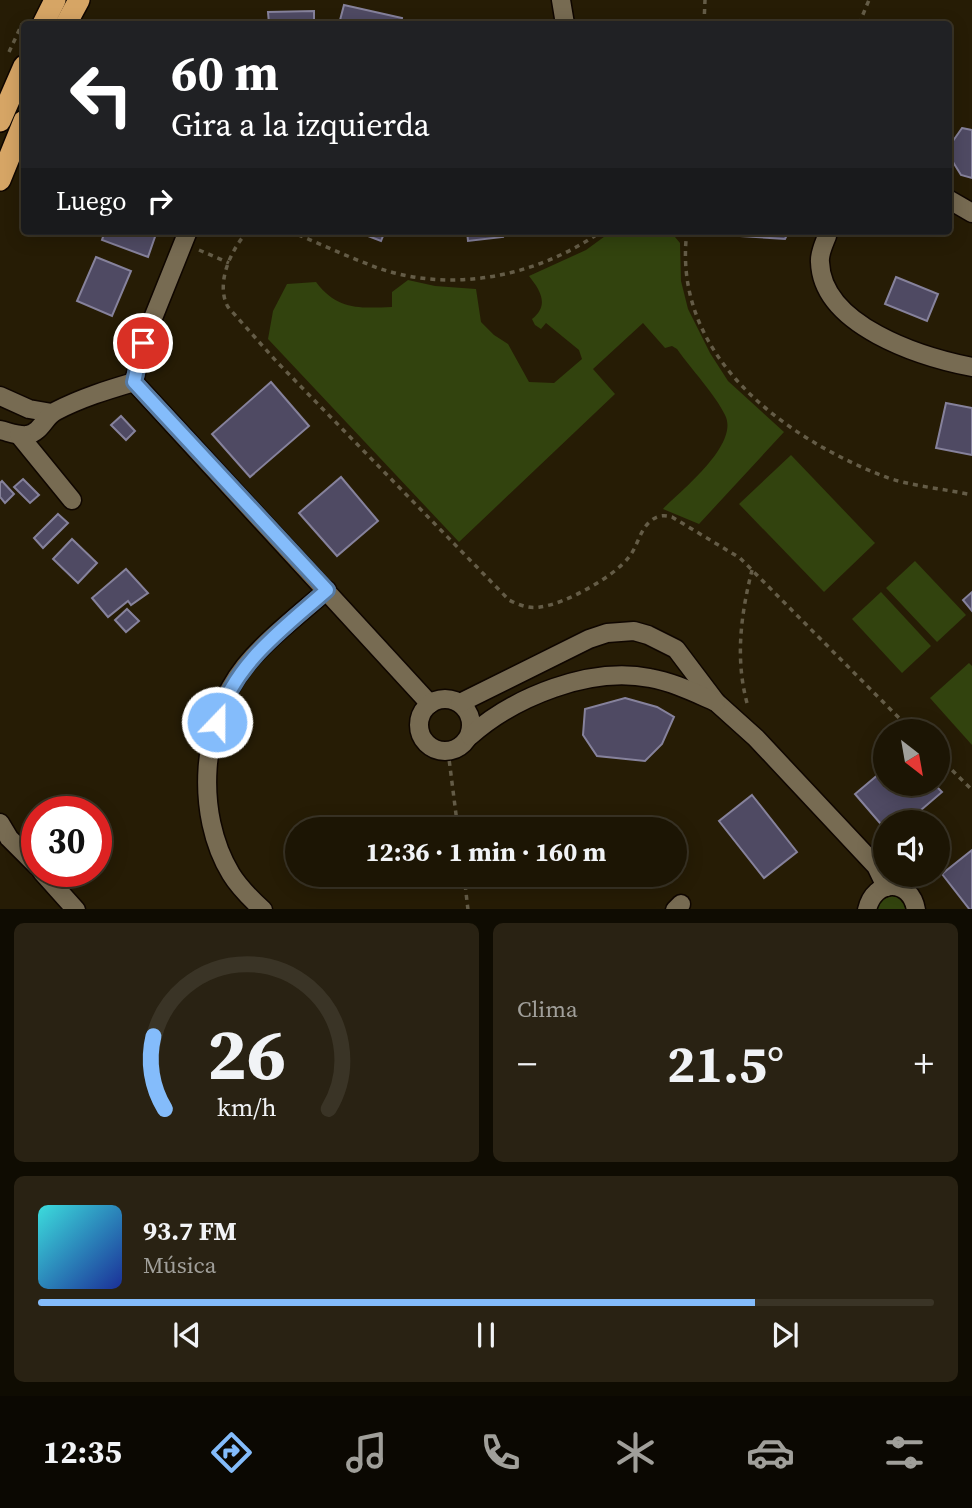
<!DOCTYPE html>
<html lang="es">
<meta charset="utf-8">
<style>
body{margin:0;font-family:"Source Serif 4",serif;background:#292213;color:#f1f3f6;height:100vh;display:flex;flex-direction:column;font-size:26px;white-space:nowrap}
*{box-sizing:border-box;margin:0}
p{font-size:23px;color:#a09f9a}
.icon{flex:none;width:38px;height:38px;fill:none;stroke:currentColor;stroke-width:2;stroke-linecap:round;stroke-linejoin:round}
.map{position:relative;height:909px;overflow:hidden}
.sheet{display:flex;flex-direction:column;gap:14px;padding:14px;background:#0f0c02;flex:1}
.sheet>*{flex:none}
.banner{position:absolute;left:21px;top:21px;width:931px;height:214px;border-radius:7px;box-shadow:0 4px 18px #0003,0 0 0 2px #3a3426;background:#202124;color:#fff;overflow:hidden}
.needle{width:46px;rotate:149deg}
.controls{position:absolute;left:873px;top:719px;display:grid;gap:14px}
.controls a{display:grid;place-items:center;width:77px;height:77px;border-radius:50%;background:#1c1504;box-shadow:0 4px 18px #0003,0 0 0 2px #3a3426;font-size:35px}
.speed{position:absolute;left:21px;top:796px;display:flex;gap:14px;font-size:35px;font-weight:700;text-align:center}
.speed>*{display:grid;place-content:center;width:91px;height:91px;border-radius:50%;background:#1c1504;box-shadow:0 4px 18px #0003,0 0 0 2px #3a3426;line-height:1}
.speed .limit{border:10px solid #d22;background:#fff;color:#111}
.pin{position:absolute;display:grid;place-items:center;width:60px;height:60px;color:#fff;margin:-30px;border:4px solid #fff;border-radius:50%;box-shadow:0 2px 7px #0007}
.me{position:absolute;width:77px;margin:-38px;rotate:22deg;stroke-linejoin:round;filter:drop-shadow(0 0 5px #0008)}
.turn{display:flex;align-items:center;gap:24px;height:147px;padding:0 35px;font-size:32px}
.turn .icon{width:91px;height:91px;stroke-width:2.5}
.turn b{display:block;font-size:49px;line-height:60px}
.then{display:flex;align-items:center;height:66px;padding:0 35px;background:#0003;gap:14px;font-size:26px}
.big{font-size:52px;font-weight:700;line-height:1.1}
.sheet .card{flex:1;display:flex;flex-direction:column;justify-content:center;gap:10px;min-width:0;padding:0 24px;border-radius:10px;background:#292213}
.sheet .dial{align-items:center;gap:0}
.dial svg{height:182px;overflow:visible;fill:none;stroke:#3a3426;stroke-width:7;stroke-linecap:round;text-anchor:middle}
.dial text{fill:#f1f3f6;stroke:none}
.song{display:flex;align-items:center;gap:21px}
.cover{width:84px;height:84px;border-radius:10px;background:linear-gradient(135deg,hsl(180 70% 55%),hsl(230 70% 35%))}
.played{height:7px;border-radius:4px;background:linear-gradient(90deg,#84bcfb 80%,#3a3426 80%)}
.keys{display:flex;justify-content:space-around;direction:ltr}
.heat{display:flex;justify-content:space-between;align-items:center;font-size:38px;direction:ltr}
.sheet .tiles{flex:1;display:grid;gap:14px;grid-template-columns:1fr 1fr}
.card:last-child{grid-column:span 2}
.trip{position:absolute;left:285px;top:817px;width:402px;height:70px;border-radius:35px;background:#1c1504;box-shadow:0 4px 18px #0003,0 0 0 2px #3a3426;font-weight:700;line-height:70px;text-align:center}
.tabs{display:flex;height:112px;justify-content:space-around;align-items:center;background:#0b0802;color:#a09f9a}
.tabs .icon{width:49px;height:49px}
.tabs .on{color:#84bcfb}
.tabs b{font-size:32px;color:#f1f3f6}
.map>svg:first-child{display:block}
</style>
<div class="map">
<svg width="972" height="910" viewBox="0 0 972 910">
<rect width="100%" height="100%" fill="#261c05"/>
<!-- green -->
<g fill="#32430e">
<path d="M612,231h58l10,12 1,38 7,28 22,44 18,28 56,51 -85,92 -36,-15c19,-19 77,-65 62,-94 -10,-21 -34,-46 -48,-66l-5,-3 -7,2 -22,-25 -50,46 22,25 -156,148 -191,-203 5,-28 14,-27 29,-2c22,29 44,26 76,25v-15l16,-12 27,6 41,3 5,33 13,13 14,9 21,38 25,1 28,-24 -3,-9 -33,-27 -5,6 -6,-4 -3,-6c18,-14 8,-29 -3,-43l57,-26z"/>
<path d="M791,455l84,88 -51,49 -85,-88z"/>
<path d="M915,561l51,54 -29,27 -51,-54z"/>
<path d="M881,592l50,54 -29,27 -50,-54z"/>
<path d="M969,663l3,3v79l-42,-47z"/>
<path d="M894,895l10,5 4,10h-31l4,-10z"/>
</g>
<!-- building -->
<g fill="#4f4a63" stroke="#86829c" stroke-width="2">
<path d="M344,5l58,13 -1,6h-62z"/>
<path d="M314,11v13h-45l-1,-12z"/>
<path d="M962,128l10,2v48l-11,-3 -13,-21v-6z"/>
<path d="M105,231h52l-9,26 -46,-17z"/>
<path d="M355,231h30l-4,10z"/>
<path d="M467,231h35l1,6 -35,4z"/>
<path d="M710,231h79l-4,8 -76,-5z"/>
<path d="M96,257l35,14 -19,45 -35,-15z"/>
<path d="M896,277l42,17 -11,27 -42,-17z"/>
<path d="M271,382l38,44 -59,51 -38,-43z"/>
<path d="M946,403l26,5v47l-36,-7z"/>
<path d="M121,416l14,15 -9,9 -15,-15z"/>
<path d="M341,477l37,44 -41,35 -38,-43z"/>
<path d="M23,479l16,16 -9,8 -16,-16z"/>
<path d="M2,481l12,13 -9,9 -5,-6v-14z"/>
<path d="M58,514l10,9 -25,25 -9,-10z"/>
<path d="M72,539l25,24 -19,20 -25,-24z"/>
<path d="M126,569l22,24 -17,12 -3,-4 -20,16 -16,-19z"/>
<path d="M972,592v19l-9,-11z"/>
<path d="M127,609l12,12 -13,11 -11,-12z"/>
<path d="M625,698l32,9 17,10 -12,27 -17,17 -48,-5 -14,-21 2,-26z"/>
<path d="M886,768v16h48l8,8 -35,30h-21v8l-31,-36z"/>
<path d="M752,795l45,57 -33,26 -45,-57z"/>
<path d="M972,850v59l-2,1 -28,-36z"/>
</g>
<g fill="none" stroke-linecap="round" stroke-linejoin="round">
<!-- minor casing -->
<g stroke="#0f0600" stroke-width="21">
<g id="minor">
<path d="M561,0l4,24"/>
<path d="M948,199l24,14"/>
<path d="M827,236c-3,8 -8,18 -7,26 2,64 101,95 152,105"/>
<path d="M134,382l9,-39 45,-112"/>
<path d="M0,396l29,13 23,4"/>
<path d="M0,430c9,2 18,6 27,5 15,-3 17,-18 29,-24 25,-13 51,-21 78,-29l296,322"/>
<path d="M19,435l53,65"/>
<circle cx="445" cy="725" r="26"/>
<path d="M460,703l129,-64 18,-6 27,-2 14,4 28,14 40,53 40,36 120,128 10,21"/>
<path d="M470,736c44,-39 120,-70 180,-58 23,4 45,15 66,24"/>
<path d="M0,823l9,15 28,28"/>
<path d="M42,872l34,38"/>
<path d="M263,910c-12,-11 -24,-23 -32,-36 -37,-61 -30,-153 14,-208 23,-28 55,-52 82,-76"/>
<path d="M675,910l6,-6"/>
<path d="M867,910c7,-32 44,-32 49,0"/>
</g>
</g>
<!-- highway casing -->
<g stroke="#0f0600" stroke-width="24">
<g id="highway">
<path d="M43,24l12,-24"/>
<path d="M66,24l13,-24"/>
<path d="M0,121l24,-55"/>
<path d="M0,180l24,-59"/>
</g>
</g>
<!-- path -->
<g stroke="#645c47" stroke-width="3.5" stroke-dasharray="5 5" stroke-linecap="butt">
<path d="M704,24l1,-24"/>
<path d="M859,24l10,-24"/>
<path d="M9,52l13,-28"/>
<path d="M248,231c-17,18 -33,53 -20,76l48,54 233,239c10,5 20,9 31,7 25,-3 74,-30 89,-50 9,-11 11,-29 23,-37 6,-5 13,-5 20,-3l68,41 173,174"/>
<path d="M289,231c29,12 59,26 89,37 75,26 160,8 224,-37"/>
<path d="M687,231c-16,123 94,205 196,245 25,10 63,13 89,19"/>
<path d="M199,250l30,13"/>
<path d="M747,703c-12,-45 -6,-89 5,-133"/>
<path d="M448,751l10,79"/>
<path d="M938,756l34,34"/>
<path d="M464,875l4,35"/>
</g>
<!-- minor -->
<use href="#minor" stroke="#776b52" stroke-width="18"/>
<!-- highway -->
<use href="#highway" stroke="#d6a565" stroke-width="21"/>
</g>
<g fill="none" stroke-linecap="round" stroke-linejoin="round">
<!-- route casing -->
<g stroke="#567aa3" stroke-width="18">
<path id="route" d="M143,343l-9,39 193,208c-43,38 -94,74 -110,132"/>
</g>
<!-- route -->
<use href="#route" stroke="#84bcfb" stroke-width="12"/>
</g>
</svg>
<div class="controls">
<a><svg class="needle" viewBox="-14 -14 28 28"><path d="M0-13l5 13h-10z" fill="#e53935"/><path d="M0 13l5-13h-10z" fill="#a09f9a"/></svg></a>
<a><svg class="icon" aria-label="sound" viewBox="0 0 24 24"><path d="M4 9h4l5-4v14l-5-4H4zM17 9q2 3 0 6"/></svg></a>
</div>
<div class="speed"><div class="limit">30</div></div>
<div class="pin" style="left:143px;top:343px;background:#d93025"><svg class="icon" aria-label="arrive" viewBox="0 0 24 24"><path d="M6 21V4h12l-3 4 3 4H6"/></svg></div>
<svg class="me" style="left:217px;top:722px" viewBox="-20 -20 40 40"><circle r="17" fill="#84bcfb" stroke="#fff" stroke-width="3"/><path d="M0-11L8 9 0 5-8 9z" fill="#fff"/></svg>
<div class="trip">12:36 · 1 min · 160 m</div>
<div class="banner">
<div class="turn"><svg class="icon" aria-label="left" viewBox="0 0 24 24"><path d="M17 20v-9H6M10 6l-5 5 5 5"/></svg><div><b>60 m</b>Gira a la izquierda</div></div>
<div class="then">Luego<svg class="icon" aria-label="right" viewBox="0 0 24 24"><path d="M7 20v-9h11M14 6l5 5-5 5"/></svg></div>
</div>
</div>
<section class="sheet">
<div class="tiles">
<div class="card dial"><svg viewBox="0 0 100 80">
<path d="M14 69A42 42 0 1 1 86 69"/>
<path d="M14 69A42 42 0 0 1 9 37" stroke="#84bcfb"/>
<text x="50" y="56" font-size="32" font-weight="700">26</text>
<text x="50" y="72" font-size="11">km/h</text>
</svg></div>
<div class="card"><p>Clima</p>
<div class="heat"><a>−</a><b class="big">21.5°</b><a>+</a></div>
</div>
<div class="card">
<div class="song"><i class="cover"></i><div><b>93.7 FM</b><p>Música</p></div></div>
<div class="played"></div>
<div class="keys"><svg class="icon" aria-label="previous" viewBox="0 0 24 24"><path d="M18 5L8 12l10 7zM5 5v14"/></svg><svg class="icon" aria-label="pause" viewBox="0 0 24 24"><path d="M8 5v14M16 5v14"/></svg><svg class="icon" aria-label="next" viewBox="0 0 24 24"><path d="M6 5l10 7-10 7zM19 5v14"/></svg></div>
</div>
</div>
</section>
<nav class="tabs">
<b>12:35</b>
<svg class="icon on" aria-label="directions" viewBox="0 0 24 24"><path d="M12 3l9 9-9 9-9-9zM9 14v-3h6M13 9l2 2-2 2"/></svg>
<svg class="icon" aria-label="music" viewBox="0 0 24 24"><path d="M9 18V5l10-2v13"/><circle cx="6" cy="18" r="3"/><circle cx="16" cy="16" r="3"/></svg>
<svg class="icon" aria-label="phone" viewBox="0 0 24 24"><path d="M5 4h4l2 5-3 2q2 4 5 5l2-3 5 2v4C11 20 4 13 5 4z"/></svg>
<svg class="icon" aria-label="climate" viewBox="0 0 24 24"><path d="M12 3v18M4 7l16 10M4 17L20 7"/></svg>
<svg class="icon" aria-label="car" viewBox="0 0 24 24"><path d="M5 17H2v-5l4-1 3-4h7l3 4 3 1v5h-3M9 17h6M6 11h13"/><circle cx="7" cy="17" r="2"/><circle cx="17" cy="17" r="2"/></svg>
<svg class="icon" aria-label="filters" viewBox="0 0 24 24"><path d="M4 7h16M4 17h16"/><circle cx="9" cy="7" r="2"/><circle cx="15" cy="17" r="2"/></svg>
</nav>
